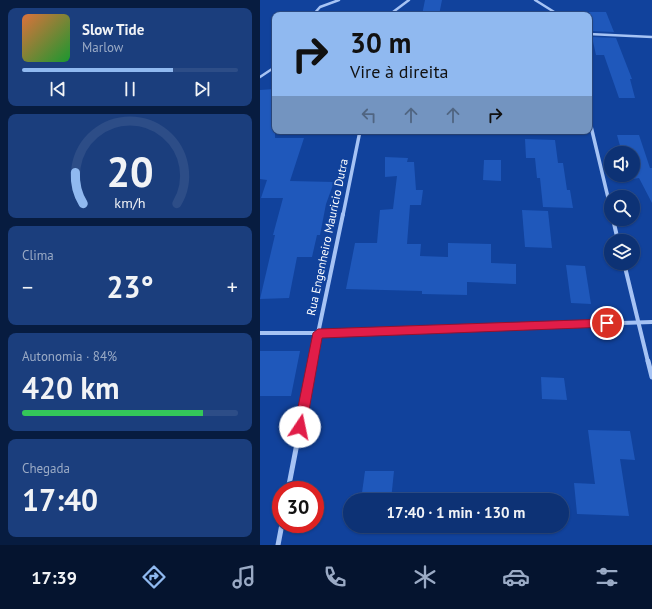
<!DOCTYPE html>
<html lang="pt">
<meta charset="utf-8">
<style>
body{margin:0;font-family:"PT Sans",sans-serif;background:#1b3e7d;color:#f1f3f6;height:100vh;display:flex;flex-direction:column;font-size:15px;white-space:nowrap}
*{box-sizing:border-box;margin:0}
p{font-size:13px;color:#9aaac5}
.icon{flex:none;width:22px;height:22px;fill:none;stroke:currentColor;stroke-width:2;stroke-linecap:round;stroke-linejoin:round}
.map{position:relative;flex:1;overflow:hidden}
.panel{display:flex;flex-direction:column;gap:8px;padding:8px;background:#071c40;width:260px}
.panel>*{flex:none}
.hud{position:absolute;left:12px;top:12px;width:320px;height:122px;border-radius:8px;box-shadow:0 1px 3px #0004,0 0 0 1px #2d4d87;background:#90b9f0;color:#111;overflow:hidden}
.buttons{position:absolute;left:344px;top:146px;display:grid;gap:8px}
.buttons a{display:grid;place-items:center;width:36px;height:36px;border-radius:50%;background:#0d3275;box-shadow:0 1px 3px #0004,0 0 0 1px #2d4d87;font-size:20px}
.speed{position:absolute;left:12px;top:481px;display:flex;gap:8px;font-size:20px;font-weight:700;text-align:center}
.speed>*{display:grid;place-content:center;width:52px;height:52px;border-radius:50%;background:#0d3275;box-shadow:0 1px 3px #0004,0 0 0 1px #2d4d87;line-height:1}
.speed .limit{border:6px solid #d22;background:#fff;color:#111}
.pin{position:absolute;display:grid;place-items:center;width:34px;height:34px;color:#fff;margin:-17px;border:2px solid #fff;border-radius:50%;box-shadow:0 1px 4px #0007}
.me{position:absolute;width:44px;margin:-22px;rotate:11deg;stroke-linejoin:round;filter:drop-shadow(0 0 3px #0008)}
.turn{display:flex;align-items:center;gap:14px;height:84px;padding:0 12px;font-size:18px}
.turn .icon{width:52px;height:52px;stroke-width:2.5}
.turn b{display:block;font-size:28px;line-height:34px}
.lanes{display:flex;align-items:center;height:38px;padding:0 12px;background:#0003;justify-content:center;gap:20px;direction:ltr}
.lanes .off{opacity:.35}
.big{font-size:30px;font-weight:700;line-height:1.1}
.panel .card{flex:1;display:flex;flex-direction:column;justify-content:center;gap:6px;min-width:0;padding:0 14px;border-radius:8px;background:#1b3e7d}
.panel .dial{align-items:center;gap:0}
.dial svg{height:104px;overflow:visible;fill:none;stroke:#2d4d87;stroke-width:7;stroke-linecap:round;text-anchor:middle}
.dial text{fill:#f1f3f6;stroke:none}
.song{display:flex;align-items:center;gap:12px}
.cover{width:48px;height:48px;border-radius:6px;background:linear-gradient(135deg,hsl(20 70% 55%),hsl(130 70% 35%))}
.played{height:4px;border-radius:2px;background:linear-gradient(90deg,#90b9f0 70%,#2d4d87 70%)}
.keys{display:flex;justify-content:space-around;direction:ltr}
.heat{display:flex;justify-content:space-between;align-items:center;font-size:22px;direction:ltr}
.charge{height:6px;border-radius:3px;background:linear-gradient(90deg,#34c759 84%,#2d4d87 0)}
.trip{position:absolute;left:83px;top:493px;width:226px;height:40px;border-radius:20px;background:#0d3275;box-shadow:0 1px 3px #0004,0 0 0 1px #2d4d87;font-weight:700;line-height:40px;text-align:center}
.tab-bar{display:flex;height:64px;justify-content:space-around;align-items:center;background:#05142f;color:#9aaac5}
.tab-bar .icon{width:28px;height:28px}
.tab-bar .on{color:#90b9f0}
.tab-bar b{font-size:18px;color:#f1f3f6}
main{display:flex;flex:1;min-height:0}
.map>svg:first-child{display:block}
</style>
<main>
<section class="panel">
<div class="card">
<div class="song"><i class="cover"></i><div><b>Slow Tide</b><p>Marlow</p></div></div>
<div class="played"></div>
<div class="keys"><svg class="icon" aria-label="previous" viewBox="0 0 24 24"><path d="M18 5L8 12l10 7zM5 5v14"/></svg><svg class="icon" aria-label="pause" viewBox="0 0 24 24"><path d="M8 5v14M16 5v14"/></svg><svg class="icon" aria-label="next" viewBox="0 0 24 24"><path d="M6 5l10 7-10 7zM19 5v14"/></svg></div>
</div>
<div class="card dial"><svg viewBox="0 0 100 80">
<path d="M14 69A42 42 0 1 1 86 69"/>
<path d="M14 69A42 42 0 0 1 8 45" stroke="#90b9f0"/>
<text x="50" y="56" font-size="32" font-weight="700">20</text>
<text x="50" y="72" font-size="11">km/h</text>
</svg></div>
<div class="card"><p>Clima</p>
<div class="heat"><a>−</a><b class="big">23°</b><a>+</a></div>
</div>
<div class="card"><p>Autonomia · 84%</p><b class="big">420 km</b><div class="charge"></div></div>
<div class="card"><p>Chegada</p><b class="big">17:40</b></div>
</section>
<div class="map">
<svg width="392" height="545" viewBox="0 0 392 545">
<rect width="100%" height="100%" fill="#11429c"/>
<!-- building -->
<g fill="#1f58bb">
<path d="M165,0h17l-3,15h-17z"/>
<path d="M329,12h17l8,20 -23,-1z"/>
<path d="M332,37l24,1 16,41h-2l5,19h-16l-15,-43h-8z"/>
<path d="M15,89v49h29l-14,43 44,1 -8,22 -6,31h-3l-5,22h-15l-8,41 -29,1 15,-64h-2l10,-37h-22l6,-18 -7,-1v-89z"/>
<path d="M357,135h22l11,33h2v35l-13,-25 -6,1 -1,-4 1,-22h-11z"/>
<path d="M265,139l30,1 3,23h5l4,27h3l3,18 -30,-1 -3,-29h-3l-2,-20h-9z"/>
<path d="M125,157l23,1 -1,4h7l2,28h7l-2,15h-11l-3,39h14l-1,12 28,1v-14l43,1v19l25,1v20l-49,-2v13l-45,-1v-3l-76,-2 9,-46h22l3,-33 13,-1 4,-33 -12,1z"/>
<path d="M224,160h17v21l-18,-1z"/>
<path d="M262,210l26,1 4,37 -27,-1z"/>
<path d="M306,265l19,1 6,38 -20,-1z"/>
<path d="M0,351h40l-9,45h-31z"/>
<path d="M281,377l23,1 3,22 -25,-1z"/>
<path d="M328,430l42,1 5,29 -15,-1 9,57 -52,-2 -3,-31 21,1z"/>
<path d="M105,471h29l-3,29h-30z"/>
</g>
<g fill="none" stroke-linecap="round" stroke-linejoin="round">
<!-- minor-far3 -->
<g stroke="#a6c3f4" stroke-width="2.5">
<path d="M275,0l24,15"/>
<path d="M53,15l7,-8 19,-7"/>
<path d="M129,15l20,-15"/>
<path d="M329,34l63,3"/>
<path d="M0,77l15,-10"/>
</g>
<!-- minor-far2 -->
<g stroke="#a6c3f4" stroke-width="3.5">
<path d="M329,118l22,92"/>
<path d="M83,215l17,-84"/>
</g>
<!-- minor-far1 -->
<g stroke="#a6c3f4" stroke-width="4">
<path d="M353,219l5,22"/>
<path d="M364,263l24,99"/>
<path d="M0,333h58l334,-11"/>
<path d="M52,362l31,-148"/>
</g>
<!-- minor -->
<g stroke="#a6c3f4" stroke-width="5">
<path d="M388,361l4,16"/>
<path d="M28,490l25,-129"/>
<path d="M18,545l4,-21"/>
</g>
</g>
<!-- route -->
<path fill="#e11d48" stroke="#92132f" d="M347,319l5,4 -5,4 -285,11 -16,89 -2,4 -4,2 -4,-2 -2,-4 19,-94 5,-4z"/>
<g text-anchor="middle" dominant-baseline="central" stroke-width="4" stroke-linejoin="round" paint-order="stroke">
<!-- street labels -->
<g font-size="12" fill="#fff" stroke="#11429c">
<text transform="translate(67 237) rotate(-78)">Rua Engenheiro Mauricio Dutra</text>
</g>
</g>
</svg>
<div class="buttons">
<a><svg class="icon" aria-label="sound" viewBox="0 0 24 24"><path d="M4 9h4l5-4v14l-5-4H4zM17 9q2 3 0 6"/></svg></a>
<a><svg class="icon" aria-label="search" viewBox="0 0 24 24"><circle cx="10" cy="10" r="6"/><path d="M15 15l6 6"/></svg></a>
<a><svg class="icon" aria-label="layers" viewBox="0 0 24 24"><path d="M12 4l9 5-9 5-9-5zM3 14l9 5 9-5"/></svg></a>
</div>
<div class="speed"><div class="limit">30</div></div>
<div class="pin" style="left:347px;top:323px;background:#d93025"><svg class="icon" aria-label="arrive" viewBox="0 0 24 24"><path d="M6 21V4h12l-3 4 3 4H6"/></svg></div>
<svg class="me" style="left:40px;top:427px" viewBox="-20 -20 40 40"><circle r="19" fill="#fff"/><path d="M0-13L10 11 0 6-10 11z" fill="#e11d48"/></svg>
<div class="trip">17:40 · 1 min · 130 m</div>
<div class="hud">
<div class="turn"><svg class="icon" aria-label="right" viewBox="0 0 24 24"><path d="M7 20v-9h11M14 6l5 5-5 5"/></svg><div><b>30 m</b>Vire à direita</div></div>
<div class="lanes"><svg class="icon off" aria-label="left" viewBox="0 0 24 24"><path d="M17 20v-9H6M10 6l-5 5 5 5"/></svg><svg class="icon off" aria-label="ahead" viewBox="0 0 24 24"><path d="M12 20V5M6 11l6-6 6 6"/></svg><svg class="icon off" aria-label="ahead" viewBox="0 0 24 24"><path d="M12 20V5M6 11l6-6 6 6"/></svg><svg class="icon" aria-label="right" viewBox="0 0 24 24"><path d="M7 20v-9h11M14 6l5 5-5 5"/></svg></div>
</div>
</div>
</main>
<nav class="tab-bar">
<b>17:39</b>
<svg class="icon on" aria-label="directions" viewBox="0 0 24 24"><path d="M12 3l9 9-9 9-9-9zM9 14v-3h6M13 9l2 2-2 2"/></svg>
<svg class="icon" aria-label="music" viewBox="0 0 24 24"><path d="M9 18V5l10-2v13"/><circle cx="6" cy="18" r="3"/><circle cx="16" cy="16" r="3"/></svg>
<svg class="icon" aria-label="phone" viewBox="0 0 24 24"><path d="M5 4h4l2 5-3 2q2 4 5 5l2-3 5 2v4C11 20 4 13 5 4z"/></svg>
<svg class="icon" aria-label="climate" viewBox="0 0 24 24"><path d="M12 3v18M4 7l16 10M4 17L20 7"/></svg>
<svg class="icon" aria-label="car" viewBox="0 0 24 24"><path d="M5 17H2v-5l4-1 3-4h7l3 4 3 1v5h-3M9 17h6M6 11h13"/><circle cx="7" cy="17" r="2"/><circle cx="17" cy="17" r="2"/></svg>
<svg class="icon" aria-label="filters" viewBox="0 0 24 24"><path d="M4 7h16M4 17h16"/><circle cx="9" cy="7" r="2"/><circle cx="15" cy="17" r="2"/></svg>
</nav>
